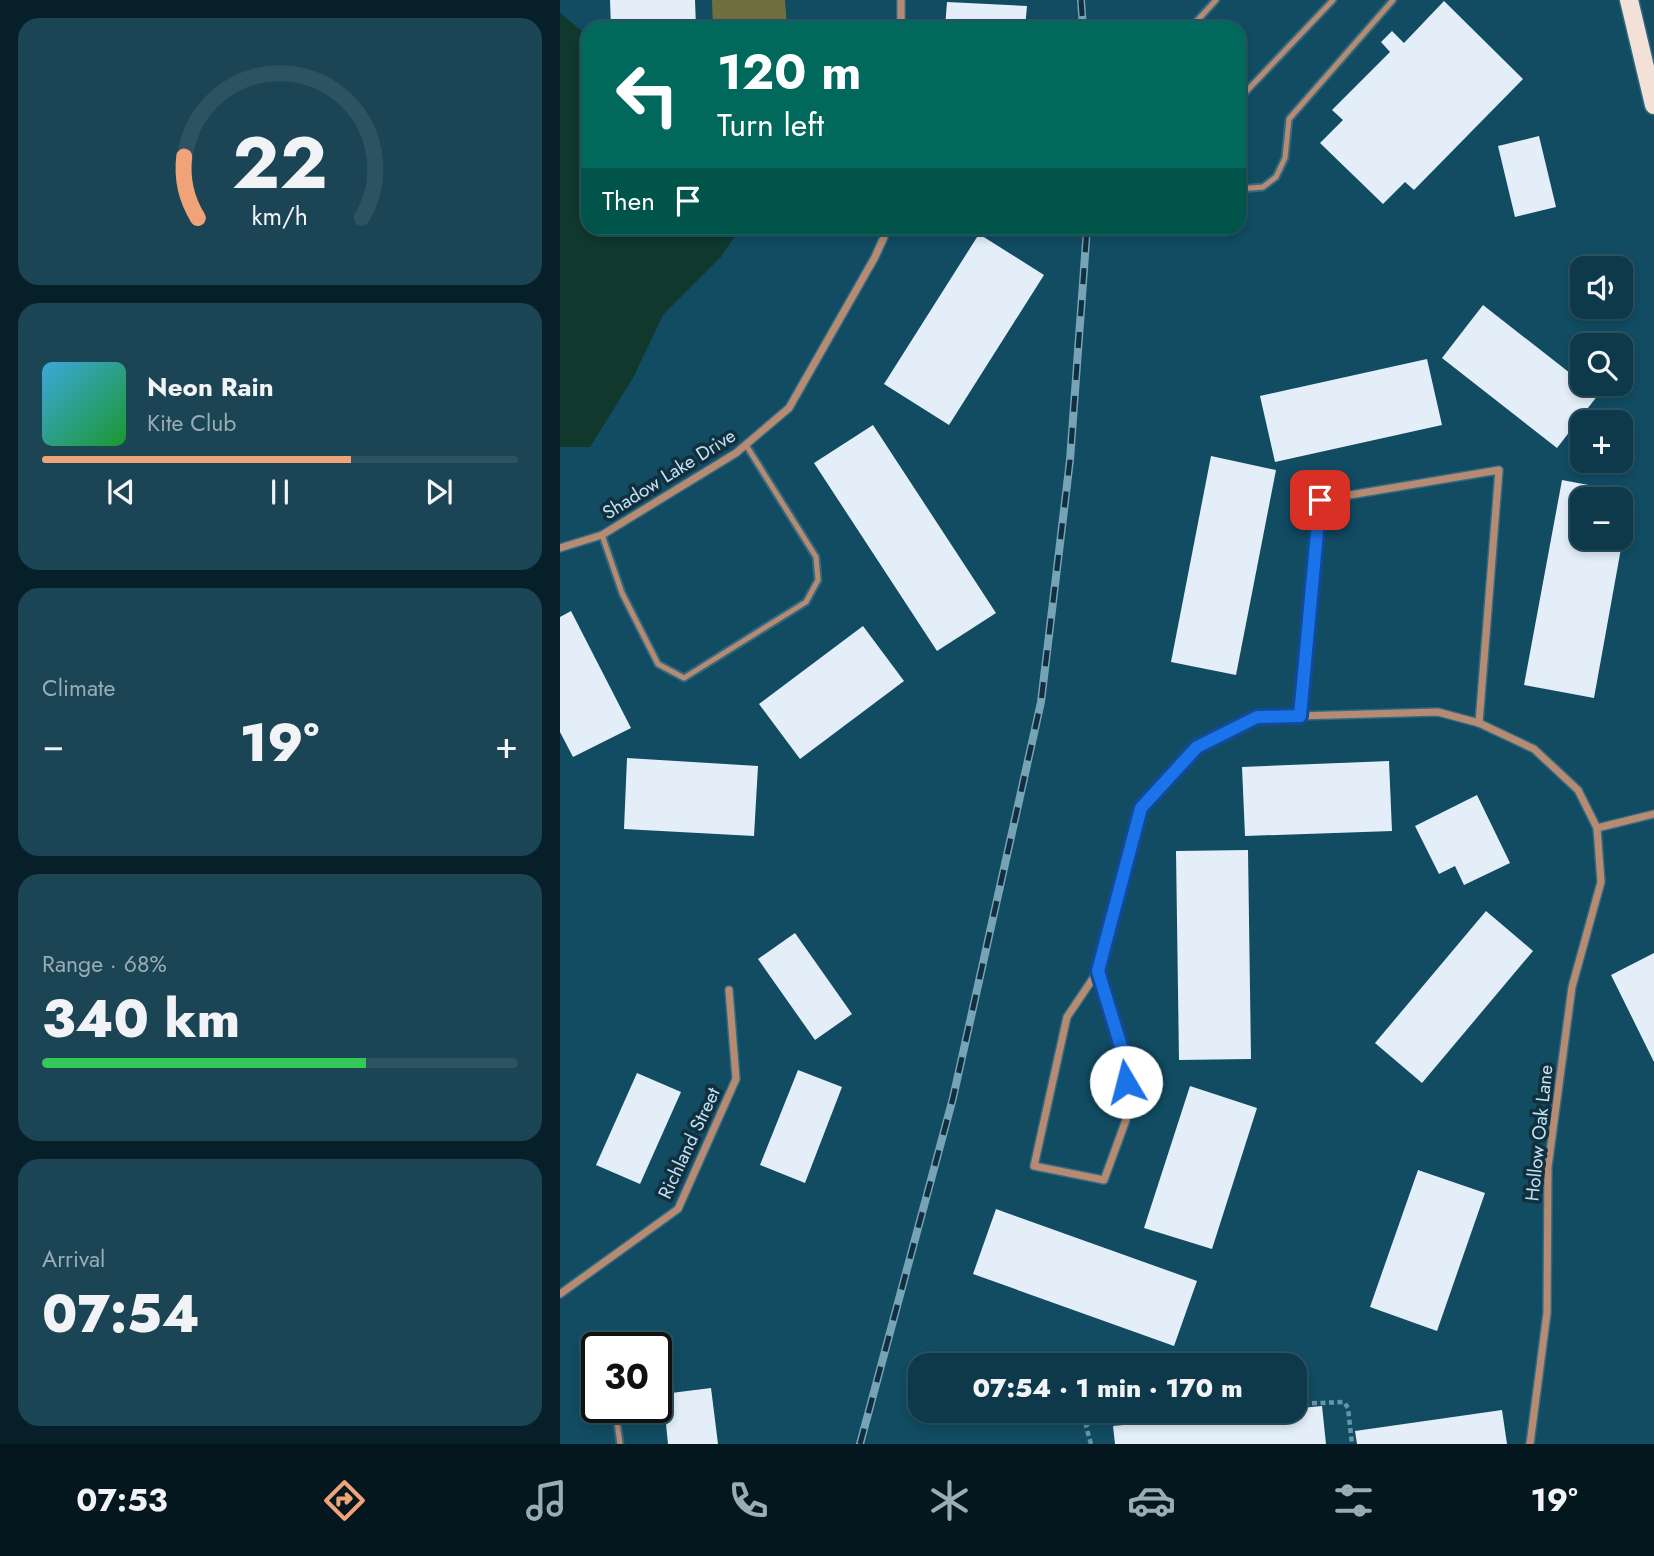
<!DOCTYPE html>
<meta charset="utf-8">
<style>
body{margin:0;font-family:Jost,sans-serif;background:#1b4454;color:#f1f3f6;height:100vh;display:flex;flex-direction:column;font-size:26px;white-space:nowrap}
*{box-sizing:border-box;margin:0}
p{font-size:23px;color:#9aacb5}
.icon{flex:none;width:38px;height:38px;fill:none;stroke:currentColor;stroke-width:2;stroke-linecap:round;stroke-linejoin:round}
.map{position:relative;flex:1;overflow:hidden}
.panel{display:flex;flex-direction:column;gap:18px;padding:18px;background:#071f29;width:560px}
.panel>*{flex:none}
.top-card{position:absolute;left:21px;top:21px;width:665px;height:214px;border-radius:21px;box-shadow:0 4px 10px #0003,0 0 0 2px #2d5362;background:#00695c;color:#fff;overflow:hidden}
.tools{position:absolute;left:1010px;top:256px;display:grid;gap:14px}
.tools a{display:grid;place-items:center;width:63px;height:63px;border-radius:14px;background:#0d394a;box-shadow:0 4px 10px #0003,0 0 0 2px #2d5362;font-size:35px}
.speed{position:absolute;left:21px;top:1332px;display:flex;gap:14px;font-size:35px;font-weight:700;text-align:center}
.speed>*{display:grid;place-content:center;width:91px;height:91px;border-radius:50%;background:#0d394a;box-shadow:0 4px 10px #0003,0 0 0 2px #2d5362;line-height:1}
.speed .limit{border:4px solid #111;border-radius:10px;background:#fff;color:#111}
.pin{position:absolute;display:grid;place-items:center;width:60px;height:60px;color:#fff;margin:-30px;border-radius:14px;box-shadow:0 4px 10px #0006}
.me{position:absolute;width:77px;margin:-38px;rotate:352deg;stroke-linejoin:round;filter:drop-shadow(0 0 5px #0008)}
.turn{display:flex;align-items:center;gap:24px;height:147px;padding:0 21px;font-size:32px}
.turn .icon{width:91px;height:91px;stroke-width:2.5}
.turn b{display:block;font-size:49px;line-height:60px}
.then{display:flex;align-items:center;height:66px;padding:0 21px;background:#0003;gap:14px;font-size:26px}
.big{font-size:52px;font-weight:800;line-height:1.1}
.panel .widget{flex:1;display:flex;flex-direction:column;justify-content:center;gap:10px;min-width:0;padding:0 24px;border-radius:21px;background:#1b4454}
.panel .dial{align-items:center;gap:0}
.dial svg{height:182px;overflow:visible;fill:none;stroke:#2d5362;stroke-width:7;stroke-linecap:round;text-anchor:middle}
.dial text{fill:#f1f3f6;stroke:none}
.song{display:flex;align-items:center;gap:21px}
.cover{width:84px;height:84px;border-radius:10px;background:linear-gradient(135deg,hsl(200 70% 55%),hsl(130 70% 35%))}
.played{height:7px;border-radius:4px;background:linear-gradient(90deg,#f0a378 65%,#2d5362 65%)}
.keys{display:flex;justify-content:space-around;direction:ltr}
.heat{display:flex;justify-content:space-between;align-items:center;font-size:38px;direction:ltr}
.charge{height:10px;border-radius:5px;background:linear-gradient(90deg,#34c759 68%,#2d5362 0)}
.trip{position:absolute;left:348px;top:1353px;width:399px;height:70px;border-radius:21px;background:#0d394a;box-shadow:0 4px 10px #0003,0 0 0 2px #2d5362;font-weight:800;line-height:70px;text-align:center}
.tab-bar{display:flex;height:112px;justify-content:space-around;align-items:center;background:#05171e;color:#9aacb5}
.tab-bar .icon{width:49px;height:49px}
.tab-bar .current{color:#f0a378}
.tab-bar b{font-size:32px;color:#f1f3f6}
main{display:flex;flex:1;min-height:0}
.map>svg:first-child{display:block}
</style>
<main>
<section class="panel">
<div class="widget dial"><svg viewBox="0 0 100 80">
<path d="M14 69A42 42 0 1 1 86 69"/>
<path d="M14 69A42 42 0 0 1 8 42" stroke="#f0a378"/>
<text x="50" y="56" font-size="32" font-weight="700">22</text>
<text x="50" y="72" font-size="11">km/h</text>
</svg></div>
<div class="widget">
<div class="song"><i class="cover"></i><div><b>Neon Rain</b><p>Kite Club</p></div></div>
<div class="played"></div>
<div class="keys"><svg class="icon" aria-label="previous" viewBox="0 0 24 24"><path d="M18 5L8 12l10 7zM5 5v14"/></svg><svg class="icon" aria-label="pause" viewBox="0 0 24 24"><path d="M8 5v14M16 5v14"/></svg><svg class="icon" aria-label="next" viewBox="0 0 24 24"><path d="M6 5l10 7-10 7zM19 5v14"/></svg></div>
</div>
<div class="widget"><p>Climate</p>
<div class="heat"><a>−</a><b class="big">19°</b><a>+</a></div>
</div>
<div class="widget"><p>Range · 68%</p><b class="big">340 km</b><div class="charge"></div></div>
<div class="widget"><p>Arrival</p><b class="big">07:54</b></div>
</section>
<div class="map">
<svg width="1094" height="1444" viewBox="0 0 1094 1444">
<rect width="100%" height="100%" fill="#114c63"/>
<!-- green -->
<path fill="#6f703d" d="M152,0h73l2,28h-74z"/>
<!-- water -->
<path fill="#10382c" d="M0,13l24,20 4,41v154h152l-19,29 -58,58 -30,63 -43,69h-30z"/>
<!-- building -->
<g fill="#e4eef8" fill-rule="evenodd">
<path d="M50,0h85l1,28h-85z"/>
<path d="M884,1l79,78 -109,111 -9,-8 -22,22 -63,-61 23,-23 -11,-10 58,-58 -9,-10 11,-11 12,12z"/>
<path d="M387,2l80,4 -2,22h-80z"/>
<path d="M979,136l17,71 -41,10 -17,-71z"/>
<path d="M419,234l65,41 -95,150 -65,-41z"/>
<path d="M923,305l115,90 -41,53 -115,-90z"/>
<path d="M867,359l15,66 -167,37 -15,-66z"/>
<path d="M313,425l123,188 -59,38 -123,-188z"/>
<path d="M651,456l65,14 -40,205 -65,-13z"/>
<path d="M1002,480l69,13 -37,205 -70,-13zM1022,499h38v38h-38z"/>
<path d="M11,611l60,117 -58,29 -13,-25v-115z"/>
<path d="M303,626l41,55 -104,78 -41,-55z"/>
<path d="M67,758l131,8 -4,70 -130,-7z"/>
<path d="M829,761l3,70 -147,5 -3,-69z"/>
<path d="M917,795l33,68 -46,22 -9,-19 -16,8 -24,-48z"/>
<path d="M688,850l3,209 -72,1 -3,-209z"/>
<path d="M926,911l47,40 -111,132 -47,-40z"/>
<path d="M235,933l57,81 -37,26 -57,-81z"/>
<path d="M1094,953v109l-43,-87z"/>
<path d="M238,1070l44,17 -37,96 -45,-18z"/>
<path d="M77,1073l44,19 -41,92 -44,-19z"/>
<path d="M630,1086l67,22 -45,141 -68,-21z"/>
<path d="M858,1170l67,23 -48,138 -67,-24z"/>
<path d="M436,1209l201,72 -23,65 -201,-72z"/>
<path d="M151,1388l7,56h-50l-5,-50z"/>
<path d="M762,1406l4,38h-211l-2,-18z"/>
<path d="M942,1410l5,34h-150l-2,-13z"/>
</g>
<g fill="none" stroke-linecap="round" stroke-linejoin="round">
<!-- lane casing -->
<g stroke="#346a80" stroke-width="9">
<g id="lane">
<path d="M635,23l21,-23"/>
<path d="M679,99l94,-99"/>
<path d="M679,189l24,-2 13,-10 9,-19 4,-39 104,-119"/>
<path d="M42,535l20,58 36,71 26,14 122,-76 12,-22 -2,-23 -70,-112"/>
<path d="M55,1407l5,37"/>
</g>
</g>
<!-- street casing -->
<g stroke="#346a80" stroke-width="10">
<g id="street">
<path d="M341,0v28"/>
<path d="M0,548l42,-13 134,-82 53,-45 86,-151 13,-29"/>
<path d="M740,716l20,-216 179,-30 -20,253"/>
<path d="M1037,828l57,-14"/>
<path d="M538,971l28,92v57l-22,60 -70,-14 33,-149 31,-46 43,-163 56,-61 60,-30 181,-5 41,11 55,26 44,41 19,38 4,54 -29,105 -24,180 -1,146 -17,131"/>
<path d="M0,1294l118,-85 58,-130 -7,-89"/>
</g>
</g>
<!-- primary casing -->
<g stroke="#346a80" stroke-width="21">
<path id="primary" d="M1069,0l25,105"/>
</g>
<!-- path -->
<g stroke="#6695a9" stroke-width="4.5" stroke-dasharray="5 3.5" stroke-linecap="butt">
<path d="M735,1404l49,-2 4,6 4,36"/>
<path d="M531,1444l-5,-18 5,-5 95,-11"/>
</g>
<!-- lane -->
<use href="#lane" stroke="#b78a72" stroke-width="5"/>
<!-- street -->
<use href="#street" stroke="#b78a72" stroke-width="7"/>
<!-- primary -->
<use href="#primary" stroke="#f3e1d7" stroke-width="18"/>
<!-- rail casing -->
<g stroke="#76a3b6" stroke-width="8">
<g id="rail">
<path d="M521,0l2,28"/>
<path d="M300,1444l93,-346 88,-396 29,-242 17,-232"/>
</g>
</g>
<!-- rail -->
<use href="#rail" stroke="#112f3d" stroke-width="5" stroke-dasharray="16" stroke-linecap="butt"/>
</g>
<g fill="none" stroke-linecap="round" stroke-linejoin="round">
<!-- route casing -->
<g stroke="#114b97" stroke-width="18">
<path id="route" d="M566,1082v-19l-28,-92 43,-163 56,-61 60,-30 43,-1 20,-216"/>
</g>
<!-- route -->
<use href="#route" stroke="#1a73e8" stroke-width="12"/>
</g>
<g text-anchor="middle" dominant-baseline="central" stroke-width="7" stroke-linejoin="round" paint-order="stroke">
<!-- street labels -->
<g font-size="19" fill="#c0e2f3" stroke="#112f3d">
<text transform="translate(109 474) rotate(-32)">Shadow Lake Drive</text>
<text transform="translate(979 1133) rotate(-84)">Hollow Oak Lane</text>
<text transform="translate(129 1143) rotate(-65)">Richland Street</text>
</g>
</g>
</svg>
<div class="tools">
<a><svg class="icon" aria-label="sound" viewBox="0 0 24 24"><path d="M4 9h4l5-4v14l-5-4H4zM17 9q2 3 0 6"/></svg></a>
<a><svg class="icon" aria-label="search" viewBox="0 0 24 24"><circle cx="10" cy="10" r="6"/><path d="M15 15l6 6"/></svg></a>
<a>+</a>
<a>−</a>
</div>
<div class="speed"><div class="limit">30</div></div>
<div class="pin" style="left:760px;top:500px;background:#d93025"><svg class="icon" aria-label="arrive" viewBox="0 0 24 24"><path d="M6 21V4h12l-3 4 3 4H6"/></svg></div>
<svg class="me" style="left:566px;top:1082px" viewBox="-20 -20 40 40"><circle r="19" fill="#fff"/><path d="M0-13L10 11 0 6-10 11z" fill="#1a73e8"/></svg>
<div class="trip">07:54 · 1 min · 170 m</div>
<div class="top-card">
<div class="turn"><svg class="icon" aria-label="left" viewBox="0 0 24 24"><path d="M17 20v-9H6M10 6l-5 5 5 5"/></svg><div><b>120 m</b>Turn left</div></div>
<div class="then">Then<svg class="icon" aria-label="arrive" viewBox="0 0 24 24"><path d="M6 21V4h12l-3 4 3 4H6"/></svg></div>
</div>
</div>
</main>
<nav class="tab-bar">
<b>07:53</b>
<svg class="icon current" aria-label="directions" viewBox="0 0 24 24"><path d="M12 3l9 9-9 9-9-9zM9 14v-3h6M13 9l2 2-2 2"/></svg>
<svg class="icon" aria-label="music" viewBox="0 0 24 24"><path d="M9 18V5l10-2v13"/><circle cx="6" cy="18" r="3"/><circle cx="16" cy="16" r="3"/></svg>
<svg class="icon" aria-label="phone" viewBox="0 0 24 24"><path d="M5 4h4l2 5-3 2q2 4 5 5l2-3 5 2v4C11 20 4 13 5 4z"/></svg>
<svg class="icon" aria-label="climate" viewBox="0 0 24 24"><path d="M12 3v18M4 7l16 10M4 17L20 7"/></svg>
<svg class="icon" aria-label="car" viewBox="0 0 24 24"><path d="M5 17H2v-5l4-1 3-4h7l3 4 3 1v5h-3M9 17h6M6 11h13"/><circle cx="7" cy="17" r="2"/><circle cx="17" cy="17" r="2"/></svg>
<svg class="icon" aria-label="filters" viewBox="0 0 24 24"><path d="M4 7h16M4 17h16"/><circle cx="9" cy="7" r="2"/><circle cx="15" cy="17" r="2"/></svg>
<b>19°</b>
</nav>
